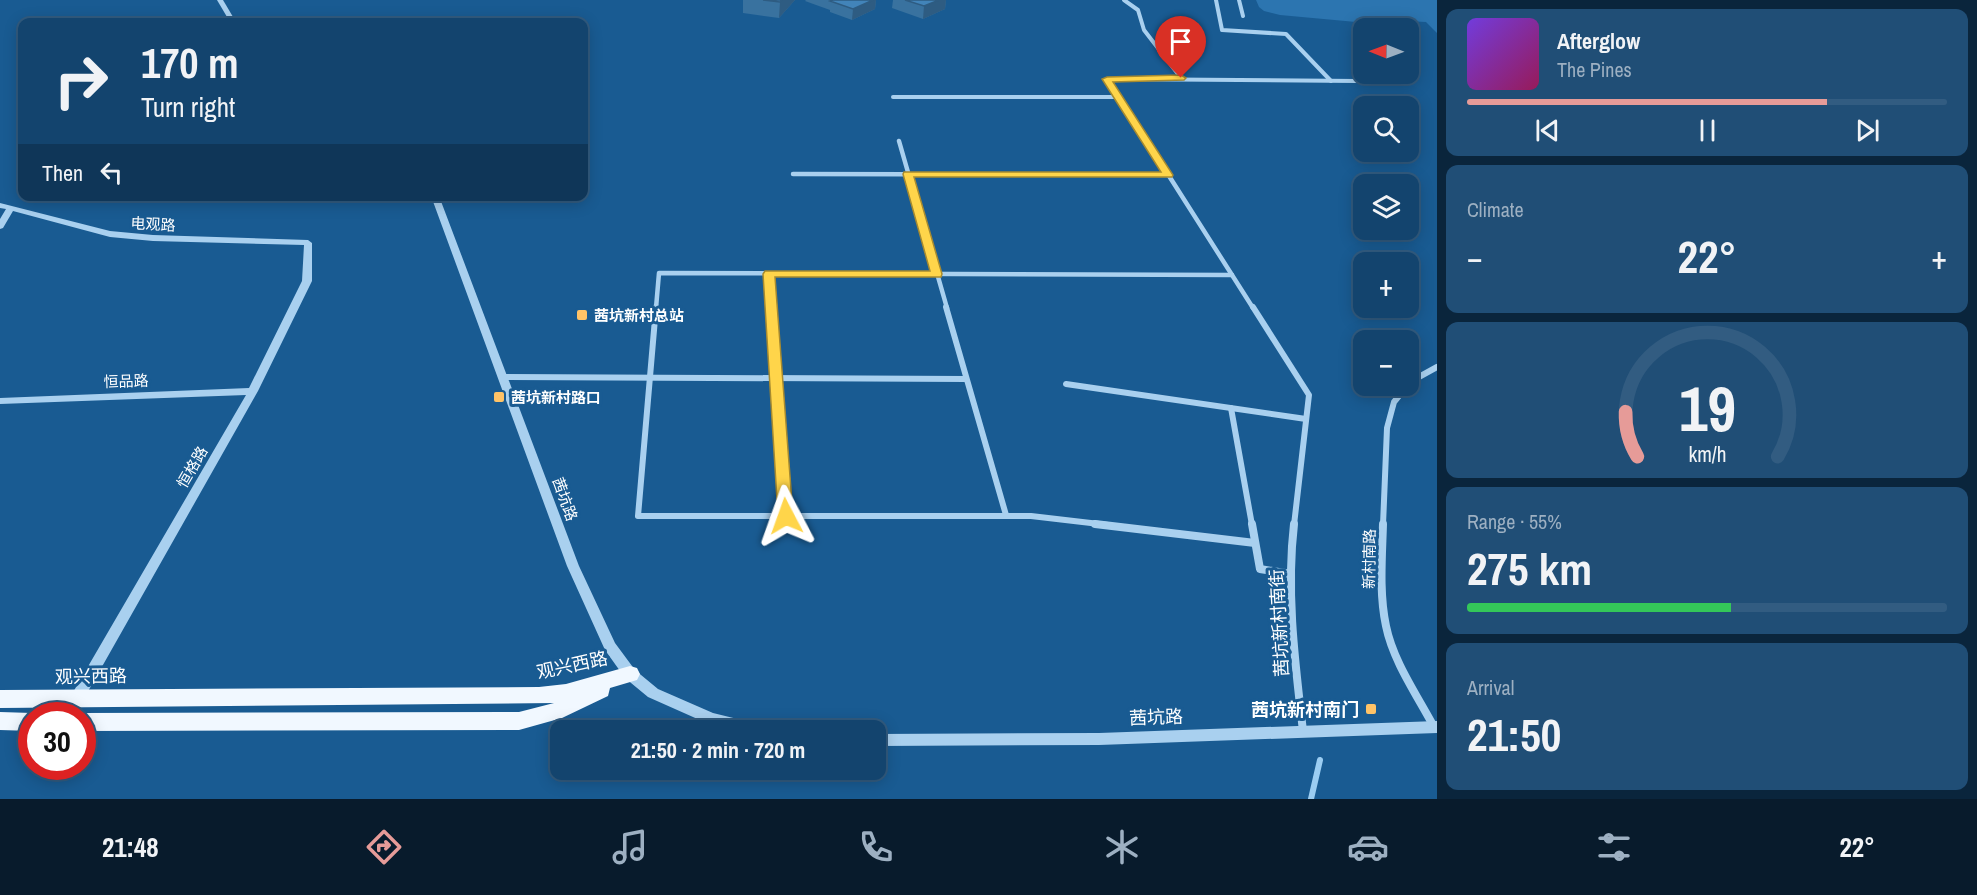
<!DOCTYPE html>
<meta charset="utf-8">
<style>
body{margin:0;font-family:"Archivo Narrow","Noto Sans SC",sans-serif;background:#204e76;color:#f1f3f6;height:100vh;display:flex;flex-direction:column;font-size:22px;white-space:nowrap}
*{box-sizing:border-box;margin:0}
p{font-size:20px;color:#9db0c2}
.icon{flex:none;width:33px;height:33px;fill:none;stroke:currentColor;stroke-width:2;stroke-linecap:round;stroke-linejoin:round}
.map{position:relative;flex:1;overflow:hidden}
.details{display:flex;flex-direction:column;gap:9px;padding:9px;background:#0a253c;width:540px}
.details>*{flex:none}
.top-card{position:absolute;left:18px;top:18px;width:570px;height:183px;border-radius:12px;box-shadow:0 3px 15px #0003,0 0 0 2px #325c81;background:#13446e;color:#f1f3f6;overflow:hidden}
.needle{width:39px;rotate:271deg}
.tools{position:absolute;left:1353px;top:18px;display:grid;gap:12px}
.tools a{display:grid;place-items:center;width:66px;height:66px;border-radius:12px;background:#13446e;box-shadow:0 3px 15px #0003,0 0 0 2px #325c81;font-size:30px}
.speed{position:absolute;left:18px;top:702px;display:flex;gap:12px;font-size:30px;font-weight:700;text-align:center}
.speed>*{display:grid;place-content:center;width:78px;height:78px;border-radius:50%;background:#13446e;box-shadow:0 3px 15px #0003,0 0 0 2px #325c81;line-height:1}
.speed .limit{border:9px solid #d22;background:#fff;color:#111}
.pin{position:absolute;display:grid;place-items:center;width:51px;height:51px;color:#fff;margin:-62px -26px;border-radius:50% 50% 50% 0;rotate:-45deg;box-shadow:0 0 6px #0007}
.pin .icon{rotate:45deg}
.me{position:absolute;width:66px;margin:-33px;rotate:356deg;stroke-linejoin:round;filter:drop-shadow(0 0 4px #0008)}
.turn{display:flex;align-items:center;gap:21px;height:126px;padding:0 24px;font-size:27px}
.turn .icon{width:78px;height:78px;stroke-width:2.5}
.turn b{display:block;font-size:42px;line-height:51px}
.then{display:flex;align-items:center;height:57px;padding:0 24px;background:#0003;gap:12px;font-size:22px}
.big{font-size:45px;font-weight:700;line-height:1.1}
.details .tile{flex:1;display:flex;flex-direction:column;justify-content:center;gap:9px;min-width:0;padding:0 21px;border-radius:12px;background:#204e76}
.details .dial{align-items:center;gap:0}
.dial svg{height:156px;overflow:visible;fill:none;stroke:#325c81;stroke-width:7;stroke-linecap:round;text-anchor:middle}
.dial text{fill:#f1f3f6;stroke:none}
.song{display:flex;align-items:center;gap:18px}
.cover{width:72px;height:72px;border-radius:9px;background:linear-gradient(135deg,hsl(260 70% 55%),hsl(330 70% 35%))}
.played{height:6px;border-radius:3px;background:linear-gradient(90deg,#e69b98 75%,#325c81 75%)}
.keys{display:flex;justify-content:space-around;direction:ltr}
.heat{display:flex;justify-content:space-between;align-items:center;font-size:33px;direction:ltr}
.charge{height:9px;border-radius:4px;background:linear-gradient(90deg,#34c759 55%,#325c81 0)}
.trip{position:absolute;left:550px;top:720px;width:336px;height:60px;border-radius:12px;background:#13446e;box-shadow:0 3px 15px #0003,0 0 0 2px #325c81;font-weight:700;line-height:60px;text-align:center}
.tab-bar{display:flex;height:96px;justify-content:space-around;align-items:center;background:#081b2c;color:#9db0c2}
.tab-bar .icon{width:42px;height:42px}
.tab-bar .active{color:#e69b98}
.tab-bar b{font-size:27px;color:#f1f3f6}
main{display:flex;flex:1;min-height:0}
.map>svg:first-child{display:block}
</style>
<main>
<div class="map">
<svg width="1437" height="799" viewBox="0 0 1437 799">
<rect width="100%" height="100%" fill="#195b92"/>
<!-- green -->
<path fill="#2c75b0" d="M1256,0h181v33l-11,-11 -39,-2 -20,3 -87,-8 -16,-4 -5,-4z"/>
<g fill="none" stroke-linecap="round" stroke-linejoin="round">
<!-- stream -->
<path stroke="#9bcdf2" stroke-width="6" d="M1311,799l9,-39"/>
<!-- minor-far3 -->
<g stroke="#a9d0ef" stroke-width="4">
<path d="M1124,0l14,10 6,20 37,48"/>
<path d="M1216,0l6,30 64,4 45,47"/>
<path d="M1239,0l4,16"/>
<path d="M893,97h225"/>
<path d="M1144,136l-37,-57 250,2"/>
</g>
<!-- minor-far2 -->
<g stroke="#a9d0ef" stroke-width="4.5">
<path d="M1143,135l110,173"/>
<path d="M899,141l48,167"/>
<path d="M793,174l375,1"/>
<path d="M769,274l2,34"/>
<path d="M656,308l3,-35 573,2"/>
</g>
<!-- minor-far1 -->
<g stroke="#a9d0ef" stroke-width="6">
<path d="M656,307l-18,209h393l77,9"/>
<path d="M771,307l15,209"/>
<path d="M946,307l60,208"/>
<path d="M1253,307l56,88 -15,130"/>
<path d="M502,377l464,2"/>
<path d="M1408,383l29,-16"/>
<path d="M1066,384l240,35"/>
<path d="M1231,408l21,117"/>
<path d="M1383,525l4,-97 7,-26 13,-16"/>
</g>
<!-- minor -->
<g stroke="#a9d0ef" stroke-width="8">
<path d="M1095,524l160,19"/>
<path d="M1252,524l8,45 31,5"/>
<path d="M1294,524c-8,69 1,138 9,207"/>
<path d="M1383,524c-1,34 -4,69 3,102 7,35 31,69 48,101"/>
</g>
<!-- tertiary -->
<g fill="#a9d0ef" fill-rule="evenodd">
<path d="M217,0h6l13,22h-6z"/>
<path d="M431,196h8l140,370 36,77 20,27 23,19 55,24 49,12 2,5h-31l-22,-5 -63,-28 -23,-19 -20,-28 -38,-84z"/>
<path d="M0,203l110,28 43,4 155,5 4,3v38l-54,110 -176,311 -5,2 -5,-2 -2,-4 2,-4 174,-299 -246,9v-6l249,-10 53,-107 2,-36 -151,-4 -43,-4 -97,-26 -10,17 -3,1v-10l6,-10 -6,-1z"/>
<path d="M1437,721v12l-338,12 -223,1v-12l223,-1z"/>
</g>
<!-- primary -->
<g fill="#f1f8ff" fill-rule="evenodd">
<path d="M630,666l7,2 3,6 -3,6 -27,8 -2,8 -46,22 -43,12 -437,1v-15h-7l7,-3 437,-1 35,-9 -554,5v-18l539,-3 27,-3z"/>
<path d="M0,712l32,1 7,3h-7v15l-32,-1z"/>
</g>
</g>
<!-- wall -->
<g fill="#39729f">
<path d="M743,0h52l-16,18 -36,-5z"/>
<path d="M806,0h70l-1,9 -23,11 -22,-8v-2l-25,-9z"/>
<path d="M893,0h53l-1,9 -22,10 -31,-11z"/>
</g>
<!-- shaded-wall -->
<g fill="#2e5c82">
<path d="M782,0h13l-16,18 1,-16z"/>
<path d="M873,0h3l-1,9 -23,11 1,-11z"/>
<path d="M939,0h7l-1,9 -22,10 1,-13z"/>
</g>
<!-- building -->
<g fill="#4284b9" stroke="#2e5c82" stroke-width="1.5">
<path d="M763,0h19l-2,2z"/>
<path d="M833,0h40l-20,9 -23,-8z"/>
<path d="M905,0h34l-15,6z"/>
</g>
<!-- route -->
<path fill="#ffd54a" stroke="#a68a30" stroke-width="1.5" d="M1181,75l5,3 -2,2 -71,2 60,93 -1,2h-258l28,97 -1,3h-166l18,239 -2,4h-11l-2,-4 -15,-242 2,-3h165l-27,-97 1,-2h257l-59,-93 5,-2z"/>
<!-- markers -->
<g fill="#ffc367" stroke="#195b92" stroke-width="2">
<rect x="576" y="309" width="12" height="12" rx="3"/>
<rect x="493" y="391" width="12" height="12" rx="3"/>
<rect x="1365" y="703" width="12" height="12" rx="3"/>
</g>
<g text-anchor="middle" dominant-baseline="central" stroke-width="6" stroke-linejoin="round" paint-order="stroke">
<!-- street labels -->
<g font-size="15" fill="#fff" stroke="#195b92">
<text transform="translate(153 224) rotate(3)">电观路</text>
<text transform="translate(126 381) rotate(-2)">恒品路</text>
<text transform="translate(192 467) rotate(-60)">恒格路</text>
<text transform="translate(565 499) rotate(70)">茜坑路</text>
<text transform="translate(1369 559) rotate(-89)">新村南路</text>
</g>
<!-- poi labels -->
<g font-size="15" font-weight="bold" fill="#fff" stroke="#195b92" text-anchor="start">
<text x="594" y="315">茜坑新村总站</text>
<text x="511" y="397">茜坑新村路口</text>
</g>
<!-- near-street labels -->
<g font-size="18" fill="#fff" stroke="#195b92">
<text transform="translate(1279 623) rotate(-93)">茜坑新村南街</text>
<text transform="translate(572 665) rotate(-12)">观兴西路</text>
<text transform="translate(91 676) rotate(-1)">观兴西路</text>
<text transform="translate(1156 717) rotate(-2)">茜坑路</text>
</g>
<!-- near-poi labels -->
<g font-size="18" font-weight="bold" fill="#fff" stroke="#195b92" text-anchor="end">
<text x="1359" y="709">茜坑新村南门</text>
</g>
</g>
</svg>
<div class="tools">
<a><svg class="needle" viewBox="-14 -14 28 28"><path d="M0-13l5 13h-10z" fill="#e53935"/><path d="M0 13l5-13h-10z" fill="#9db0c2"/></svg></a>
<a><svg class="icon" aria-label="search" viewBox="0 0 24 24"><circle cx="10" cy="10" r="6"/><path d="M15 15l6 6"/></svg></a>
<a><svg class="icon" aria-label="layers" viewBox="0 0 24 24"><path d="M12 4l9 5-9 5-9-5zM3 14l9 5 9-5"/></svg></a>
<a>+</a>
<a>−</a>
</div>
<div class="speed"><div class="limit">30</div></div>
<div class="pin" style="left:1181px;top:78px;background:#d93025"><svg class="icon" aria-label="arrive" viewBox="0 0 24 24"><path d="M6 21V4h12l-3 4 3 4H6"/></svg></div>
<svg class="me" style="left:786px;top:516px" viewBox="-20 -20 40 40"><path d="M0-17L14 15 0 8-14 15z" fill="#ffd54a" stroke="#fff" stroke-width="4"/></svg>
<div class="trip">21:50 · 2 min · 720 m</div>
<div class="top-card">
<div class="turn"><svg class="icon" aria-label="right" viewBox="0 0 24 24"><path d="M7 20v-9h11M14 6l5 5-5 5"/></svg><div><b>170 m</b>Turn right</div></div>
<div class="then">Then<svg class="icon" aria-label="left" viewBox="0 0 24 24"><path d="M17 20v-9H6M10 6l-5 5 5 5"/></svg></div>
</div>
</div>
<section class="details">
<div class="tile">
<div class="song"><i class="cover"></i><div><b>Afterglow</b><p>The Pines</p></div></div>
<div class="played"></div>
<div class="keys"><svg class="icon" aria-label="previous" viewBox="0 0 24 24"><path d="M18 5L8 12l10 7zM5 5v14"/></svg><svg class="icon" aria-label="pause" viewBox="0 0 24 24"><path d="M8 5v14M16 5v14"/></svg><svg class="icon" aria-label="next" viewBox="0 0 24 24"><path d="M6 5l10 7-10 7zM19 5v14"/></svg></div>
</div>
<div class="tile"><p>Climate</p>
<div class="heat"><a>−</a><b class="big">22°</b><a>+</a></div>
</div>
<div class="tile dial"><svg viewBox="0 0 100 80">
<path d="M14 69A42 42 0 1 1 86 69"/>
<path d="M14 69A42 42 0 0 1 8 46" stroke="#e69b98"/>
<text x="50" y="56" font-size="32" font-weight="700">19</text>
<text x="50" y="72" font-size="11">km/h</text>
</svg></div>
<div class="tile"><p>Range · 55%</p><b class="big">275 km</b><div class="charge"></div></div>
<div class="tile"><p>Arrival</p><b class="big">21:50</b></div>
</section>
</main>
<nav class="tab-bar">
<b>21:48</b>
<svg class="icon active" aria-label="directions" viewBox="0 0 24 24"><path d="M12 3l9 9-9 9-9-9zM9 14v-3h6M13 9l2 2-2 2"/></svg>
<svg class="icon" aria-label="music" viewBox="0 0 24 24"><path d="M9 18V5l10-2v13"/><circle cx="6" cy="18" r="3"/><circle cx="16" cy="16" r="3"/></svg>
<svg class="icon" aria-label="phone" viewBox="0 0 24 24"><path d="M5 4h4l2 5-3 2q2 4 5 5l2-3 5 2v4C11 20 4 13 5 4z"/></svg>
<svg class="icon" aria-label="climate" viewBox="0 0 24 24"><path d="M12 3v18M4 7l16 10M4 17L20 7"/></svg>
<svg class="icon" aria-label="car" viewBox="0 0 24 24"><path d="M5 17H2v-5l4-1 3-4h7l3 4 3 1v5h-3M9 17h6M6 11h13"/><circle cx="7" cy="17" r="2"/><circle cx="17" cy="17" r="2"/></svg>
<svg class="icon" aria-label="filters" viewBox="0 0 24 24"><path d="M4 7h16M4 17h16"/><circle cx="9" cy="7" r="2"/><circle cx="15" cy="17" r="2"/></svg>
<b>22°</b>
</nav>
